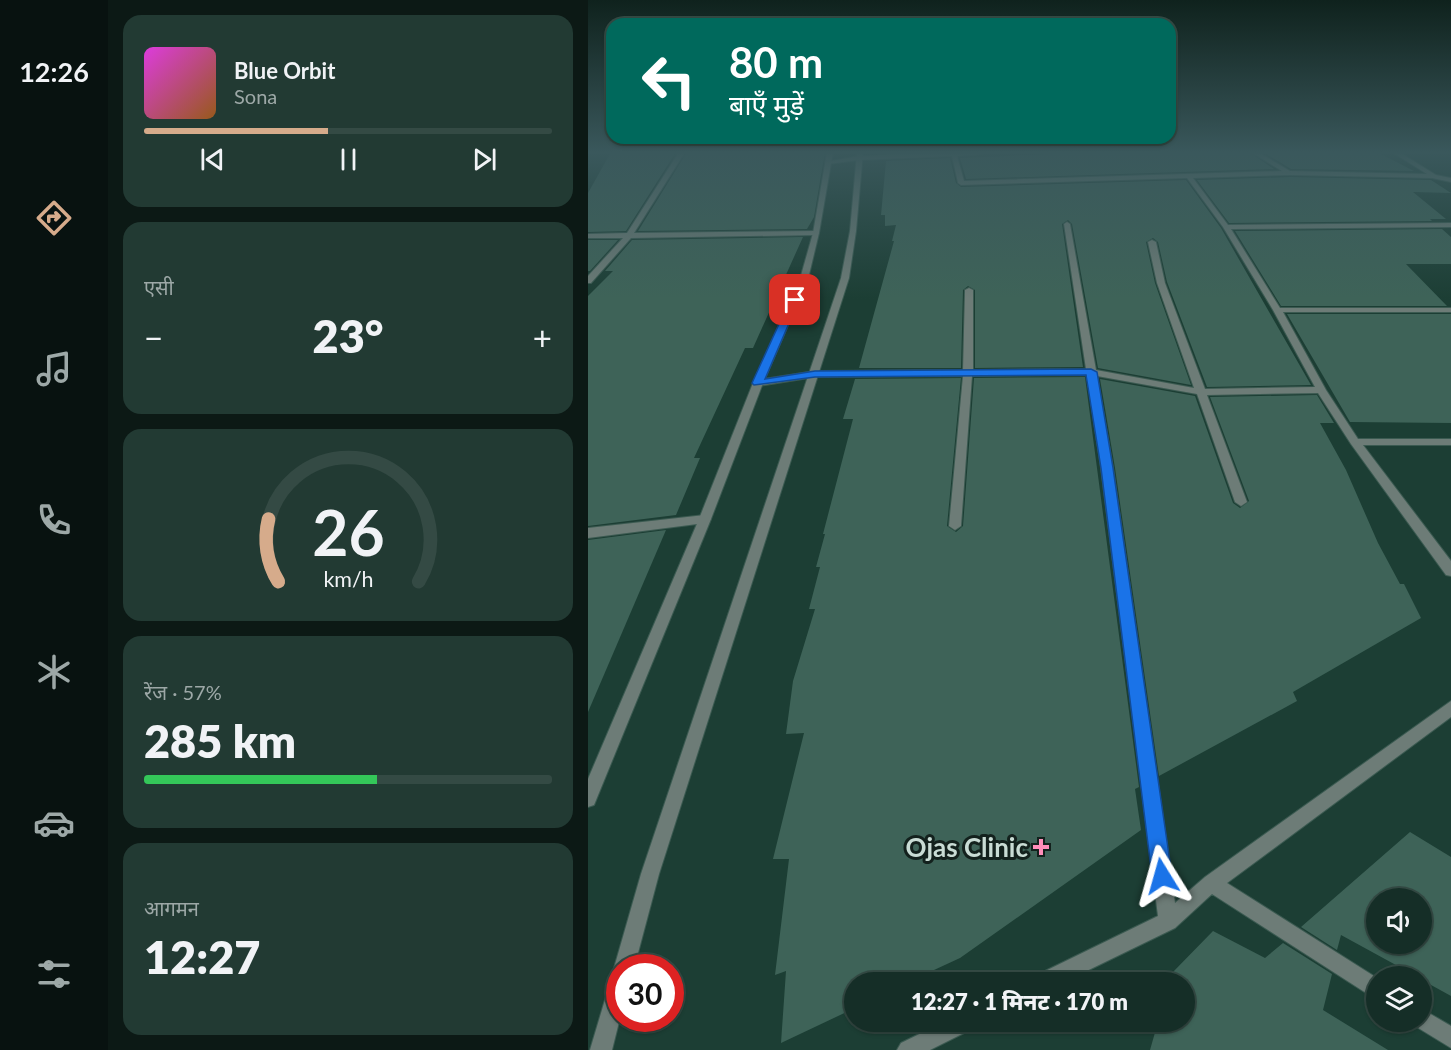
<!DOCTYPE html>
<html lang="hi">
<meta charset="utf-8">
<style>
body{margin:0;font-family:Lato,"Noto Sans Devanagari",sans-serif;background:#223a33;color:#f1f3f6;height:100vh;display:flex;flex-direction:column;font-size:22px;white-space:nowrap}
*{box-sizing:border-box;margin:0}
p{font-size:20px;color:#9da8a7}
.icon{flex:none;width:33px;height:33px;fill:none;stroke:currentColor;stroke-width:2;stroke-linecap:round;stroke-linejoin:round}
.map{position:relative;flex:1;overflow:hidden}
.sheet{display:flex;flex-direction:column;gap:15px;padding:15px;background:#0c1915;width:480px}
.sheet>*{flex:none}
.banner{position:absolute;left:18px;top:18px;width:570px;height:126px;border-radius:18px;box-shadow:0 2px 4px #0004,0 0 0 2px #344a44;background:#00695c;color:#fff;overflow:hidden}
.controls{position:absolute;left:778px;top:888px;display:grid;gap:12px}
.controls a{display:grid;place-items:center;width:66px;height:66px;border-radius:50%;background:#152e27;box-shadow:0 2px 4px #0004,0 0 0 2px #344a44;font-size:30px}
.speed{position:absolute;left:18px;top:954px;display:flex;gap:12px;font-size:30px;font-weight:700;text-align:center}
.speed>*{display:grid;place-content:center;width:78px;height:78px;border-radius:50%;background:#152e27;box-shadow:0 2px 4px #0004,0 0 0 2px #344a44;line-height:1}
.speed .limit{border:9px solid #d22;background:#fff;color:#111}
.pin{position:absolute;display:grid;place-items:center;width:51px;height:51px;color:#fff;margin:-26px;border-radius:12px;box-shadow:0 3px 9px #0006}
.me{position:absolute;width:66px;margin:-33px;rotate:352deg;stroke-linejoin:round;filter:drop-shadow(0 0 4px #0008)}
.turn{display:flex;align-items:center;gap:21px;height:126px;padding:0 24px;font-size:27px}
.turn .icon{width:78px;height:78px;stroke-width:2.5}
.turn b{display:block;font-size:42px;line-height:51px}
.big{font-size:45px;font-weight:800;line-height:1.1}
.sheet .tile{flex:1;display:flex;flex-direction:column;justify-content:center;gap:9px;min-width:0;padding:0 21px;border-radius:18px;background:#223a33}
.sheet .dial{align-items:center;gap:0}
.dial svg{height:156px;overflow:visible;fill:none;stroke:#344a44;stroke-width:7;stroke-linecap:round;text-anchor:middle}
.dial text{fill:#f1f3f6;stroke:none}
.song{display:flex;align-items:center;gap:18px}
.cover{width:72px;height:72px;border-radius:9px;background:linear-gradient(135deg,hsl(300 70% 55%),hsl(30 70% 35%))}
.played{height:6px;border-radius:3px;background:linear-gradient(90deg,#d6ab8b 45%,#344a44 45%)}
.keys{display:flex;justify-content:space-around;direction:ltr}
.heat{display:flex;justify-content:space-between;align-items:center;font-size:33px;direction:ltr}
.charge{height:9px;border-radius:4px;background:linear-gradient(90deg,#34c759 57%,#344a44 0)}
.trip{position:absolute;left:256px;top:972px;width:351px;height:60px;border-radius:30px;background:#152e27;box-shadow:0 2px 4px #0004,0 0 0 2px #344a44;font-weight:800;line-height:60px;text-align:center}
main{display:flex;flex:1;min-height:0}
.tabs{display:flex;flex-direction:column;width:108px;justify-content:space-around;align-items:center;background:#081210;color:#9da8a7}
.tabs .icon{width:42px;height:42px}
.tabs .on{color:#d6ab8b}
.tabs b{font-size:27px;color:#f1f3f6}
.map>svg:first-child{display:block}
</style>
<main>
<nav class="tabs">
<b>12:26</b>
<svg class="icon on" aria-label="directions" viewBox="0 0 24 24"><path d="M12 3l9 9-9 9-9-9zM9 14v-3h6M13 9l2 2-2 2"/></svg>
<svg class="icon" aria-label="music" viewBox="0 0 24 24"><path d="M9 18V5l10-2v13"/><circle cx="6" cy="18" r="3"/><circle cx="16" cy="16" r="3"/></svg>
<svg class="icon" aria-label="phone" viewBox="0 0 24 24"><path d="M5 4h4l2 5-3 2q2 4 5 5l2-3 5 2v4C11 20 4 13 5 4z"/></svg>
<svg class="icon" aria-label="climate" viewBox="0 0 24 24"><path d="M12 3v18M4 7l16 10M4 17L20 7"/></svg>
<svg class="icon" aria-label="car" viewBox="0 0 24 24"><path d="M5 17H2v-5l4-1 3-4h7l3 4 3 1v5h-3M9 17h6M6 11h13"/><circle cx="7" cy="17" r="2"/><circle cx="17" cy="17" r="2"/></svg>
<svg class="icon" aria-label="filters" viewBox="0 0 24 24"><path d="M4 7h16M4 17h16"/><circle cx="9" cy="7" r="2"/><circle cx="15" cy="17" r="2"/></svg>
</nav>
<section class="sheet">
<div class="tile">
<div class="song"><i class="cover"></i><div><b>Blue Orbit</b><p>Sona</p></div></div>
<div class="played"></div>
<div class="keys"><svg class="icon" aria-label="previous" viewBox="0 0 24 24"><path d="M18 5L8 12l10 7zM5 5v14"/></svg><svg class="icon" aria-label="pause" viewBox="0 0 24 24"><path d="M8 5v14M16 5v14"/></svg><svg class="icon" aria-label="next" viewBox="0 0 24 24"><path d="M6 5l10 7-10 7zM19 5v14"/></svg></div>
</div>
<div class="tile"><p>एसी</p>
<div class="heat"><a>−</a><b class="big">23°</b><a>+</a></div>
</div>
<div class="tile dial"><svg viewBox="0 0 100 80">
<path d="M14 69A42 42 0 1 1 86 69"/>
<path d="M14 69A42 42 0 0 1 9 37" stroke="#d6ab8b"/>
<text x="50" y="56" font-size="32" font-weight="700">26</text>
<text x="50" y="72" font-size="11">km/h</text>
</svg></div>
<div class="tile"><p>रेंज · 57%</p><b class="big">285 km</b><div class="charge"></div></div>
<div class="tile"><p>आगमन</p><b class="big">12:27</b></div>
</section>
<div class="map">
<svg width="863" height="1050" viewBox="0 0 863 1050">
<rect width="100%" height="100%" fill="#1c3e34"/>
<!-- building -->
<g fill="#3e6358" fill-rule="evenodd">
<path d="M23,152h65l-50,79 -38,1v-39z"/>
<path d="M99,152h138l-11,65 -7,12 -169,2z"/>
<path d="M507,152h154l25,17 -308,10 -6,-21z"/>
<path d="M675,152h114l37,19 -123,-2z"/>
<path d="M362,158l6,25 5,4 225,-7 35,48 90,157 -104,2 -40,-105 -9,-40 -5,-4 -7,4 9,41 36,102 -93,-17 -26,-144 -4,-4 -6,4 21,143 -108,1v-78l-7,-4 -5,4 -2,78h-102l35,-127h-2l4,-16 -11,1v-11h-4l5,-54z"/>
<path d="M702,177l141,3 20,13 -38,-1 33,27h-16l2,2 -203,2 -32,-43z"/>
<path d="M854,229l9,8v27h-45l41,42h-166l-46,-75z"/>
<path d="M215,237l-50,111h-8l-51,110h6l-24,57 -88,11v-230l25,-25h-8l27,-31z"/>
<path d="M0,240h30l-28,31h-2z"/>
<path d="M699,314h164v109l-101,-1z"/>
<path d="M497,377l54,410 -4,2 6,41 -181,128 -52,24h-53v26l-74,35 5,-72 -11,4 14,-116h-16l31,-126 -18,1 7,-53 22,-72h-6l11,-42h-4l9,-33h-2l30,-115h-10l12,-40 106,-1 -14,148 9,6 7,-6 11,-148z"/>
<path d="M512,379l95,17 38,107 7,5 9,-7 -39,-104 107,-2 17,28h-14l26,47 32,73 22,41h4l17,34 -128,74 4,9 -138,75 -44,-308z"/>
<path d="M78,530l-78,182v-172z"/>
<path d="M822,832l41,25v139l-29,-16v-4h-6l-75,-41 -4,15 -36,-23zM789,898h45v46h-45z"/>
<path d="M625,931l52,27 18,-15 49,31 -9,36 65,40h-238l8,-28h27v-40h-15l3,-10z"/>
</g>
<g fill="none" stroke-linecap="round" stroke-linejoin="round">
<!-- minor casing -->
<g stroke="#3b5a51" stroke-width="2">
<g id="minor">
<path d="M91,152h6l-51,81 182,-2 3,2 -3,2 -185,3 -40,45h-3v-7l35,-38h-35v-4l39,-1z"/>
<path d="M367,152h48l-46,4 7,25 318,-10 -31,-19h7l32,19 137,3 -35,-22h7l37,23 15,3v4l-19,-4 -142,-3 -97,3 35,47 223,-2v4l-220,2 49,79h171v4h-168l43,78 32,49h93v6h-88l88,116v15l-5,-1 -95,-131 -33,-51 -111,2 40,107 -6,4 -6,-4 -38,-108 -100,-18 16,92 62,435 30,-26 246,-176v16l-224,166 150,95v22l-165,-106 -37,34 -111,54h-30l3,-7 121,-59 -57,-448 -14,-93 -115,1 -11,150 -6,4 -6,-4 14,-150 -148,1 -57,9 -5,-3 5,-3 57,-9 148,-1 2,-80 4,-2 4,2v80l113,-1 -22,-145 3,-2 3,2 26,146 98,18 -37,-105 -9,-41 4,-2 4,2 9,41 40,106 110,-2 -42,-77 -50,-83 -36,-49 -226,7 -3,-2 -6,-27 -93,4 -31,4 -3,-2 34,-6z"/>
<path d="M117,515l6,4 -6,4 -117,15v-10z"/>
<path d="M834,1009l29,17v22l-36,-22 -2,-4h9z"/>
<path d="M356,1022h31l-3,7 -42,21h-33l4,-7z"/>
</g>
</g>
<!-- tertiary casing -->
<g stroke="#3b5a51" stroke-width="2">
<g id="tertiary">
<path d="M239,152h6l-14,81 -11,46 -45,104 -52,136 -117,286 -6,2v-28l111,-260 54,-136 47,-104 13,-46z"/>
<path d="M269,152h6l-7,79 -7,47 -190,596 -25,94h-14v50l-8,32h-22l20,-67 3,-7 4,-2 -3,-6 27,-94 200,-596 9,-47z"/>
</g>
</g>
<!-- minor -->
<use href="#minor" fill="#6d7c77" fill-rule="evenodd"/>
<!-- tertiary -->
<use href="#tertiary" fill="#6d7c77" fill-rule="evenodd"/>
</g>
<!-- sky -->
<linearGradient id="sky" x2="0" y2="1"><stop stop-color="#0f221d"/><stop offset="0.51" stop-color="#3a585c"/><stop offset="1" stop-color="#3a585c" stop-opacity="0"/></linearGradient>
<rect width="863" height="299" fill="url(#sky)"/>
<!-- route -->
<path fill="#1a73e8" stroke="#114b97" stroke-width="1.5" d="M207,297l4,3 -34,79 50,-8 276,-2 6,3 16,96 59,408 -3,7 -7,3 -7,-3 -3,-7 -51,-408 -15,-93 -271,2 -61,8 -2,-2 38,-83z"/>
<!-- markers -->
<path fill="#ff8eba" stroke="#13211d" stroke-width="2" d="M450 838h6v6h6v6h-6v6h-6v-6h-6v-6h6z"/>
<g text-anchor="middle" dominant-baseline="central" stroke-width="6" stroke-linejoin="round" paint-order="stroke">
<!-- near-poi labels -->
<g font-size="26" font-weight="bold" fill="#c9dcd5" stroke="#13211d" text-anchor="end">
<text x="440" y="847">Ojas Clinic</text>
</g>
</g>
</svg>
<div class="controls">
<a><svg class="icon" aria-label="sound" viewBox="0 0 24 24"><path d="M4 9h4l5-4v14l-5-4H4zM17 9q2 3 0 6"/></svg></a>
<a><svg class="icon" aria-label="layers" viewBox="0 0 24 24"><path d="M12 4l9 5-9 5-9-5zM3 14l9 5 9-5"/></svg></a>
</div>
<div class="speed"><div class="limit">30</div></div>
<div class="pin" style="left:207px;top:300px;background:#d93025"><svg class="icon" aria-label="arrive" viewBox="0 0 24 24"><path d="M6 21V4h12l-3 4 3 4H6"/></svg></div>
<svg class="me" style="left:574px;top:876px" viewBox="-20 -20 40 40"><path d="M0-17L14 15 0 8-14 15z" fill="#1a73e8" stroke="#fff" stroke-width="4"/></svg>
<div class="trip">12:27 · 1 मिनट · 170 m</div>
<div class="banner">
<div class="turn"><svg class="icon" aria-label="left" viewBox="0 0 24 24"><path d="M17 20v-9H6M10 6l-5 5 5 5"/></svg><div><b>80 m</b>बाएँ मुड़ें</div></div>
</div>
</div>
</main>
